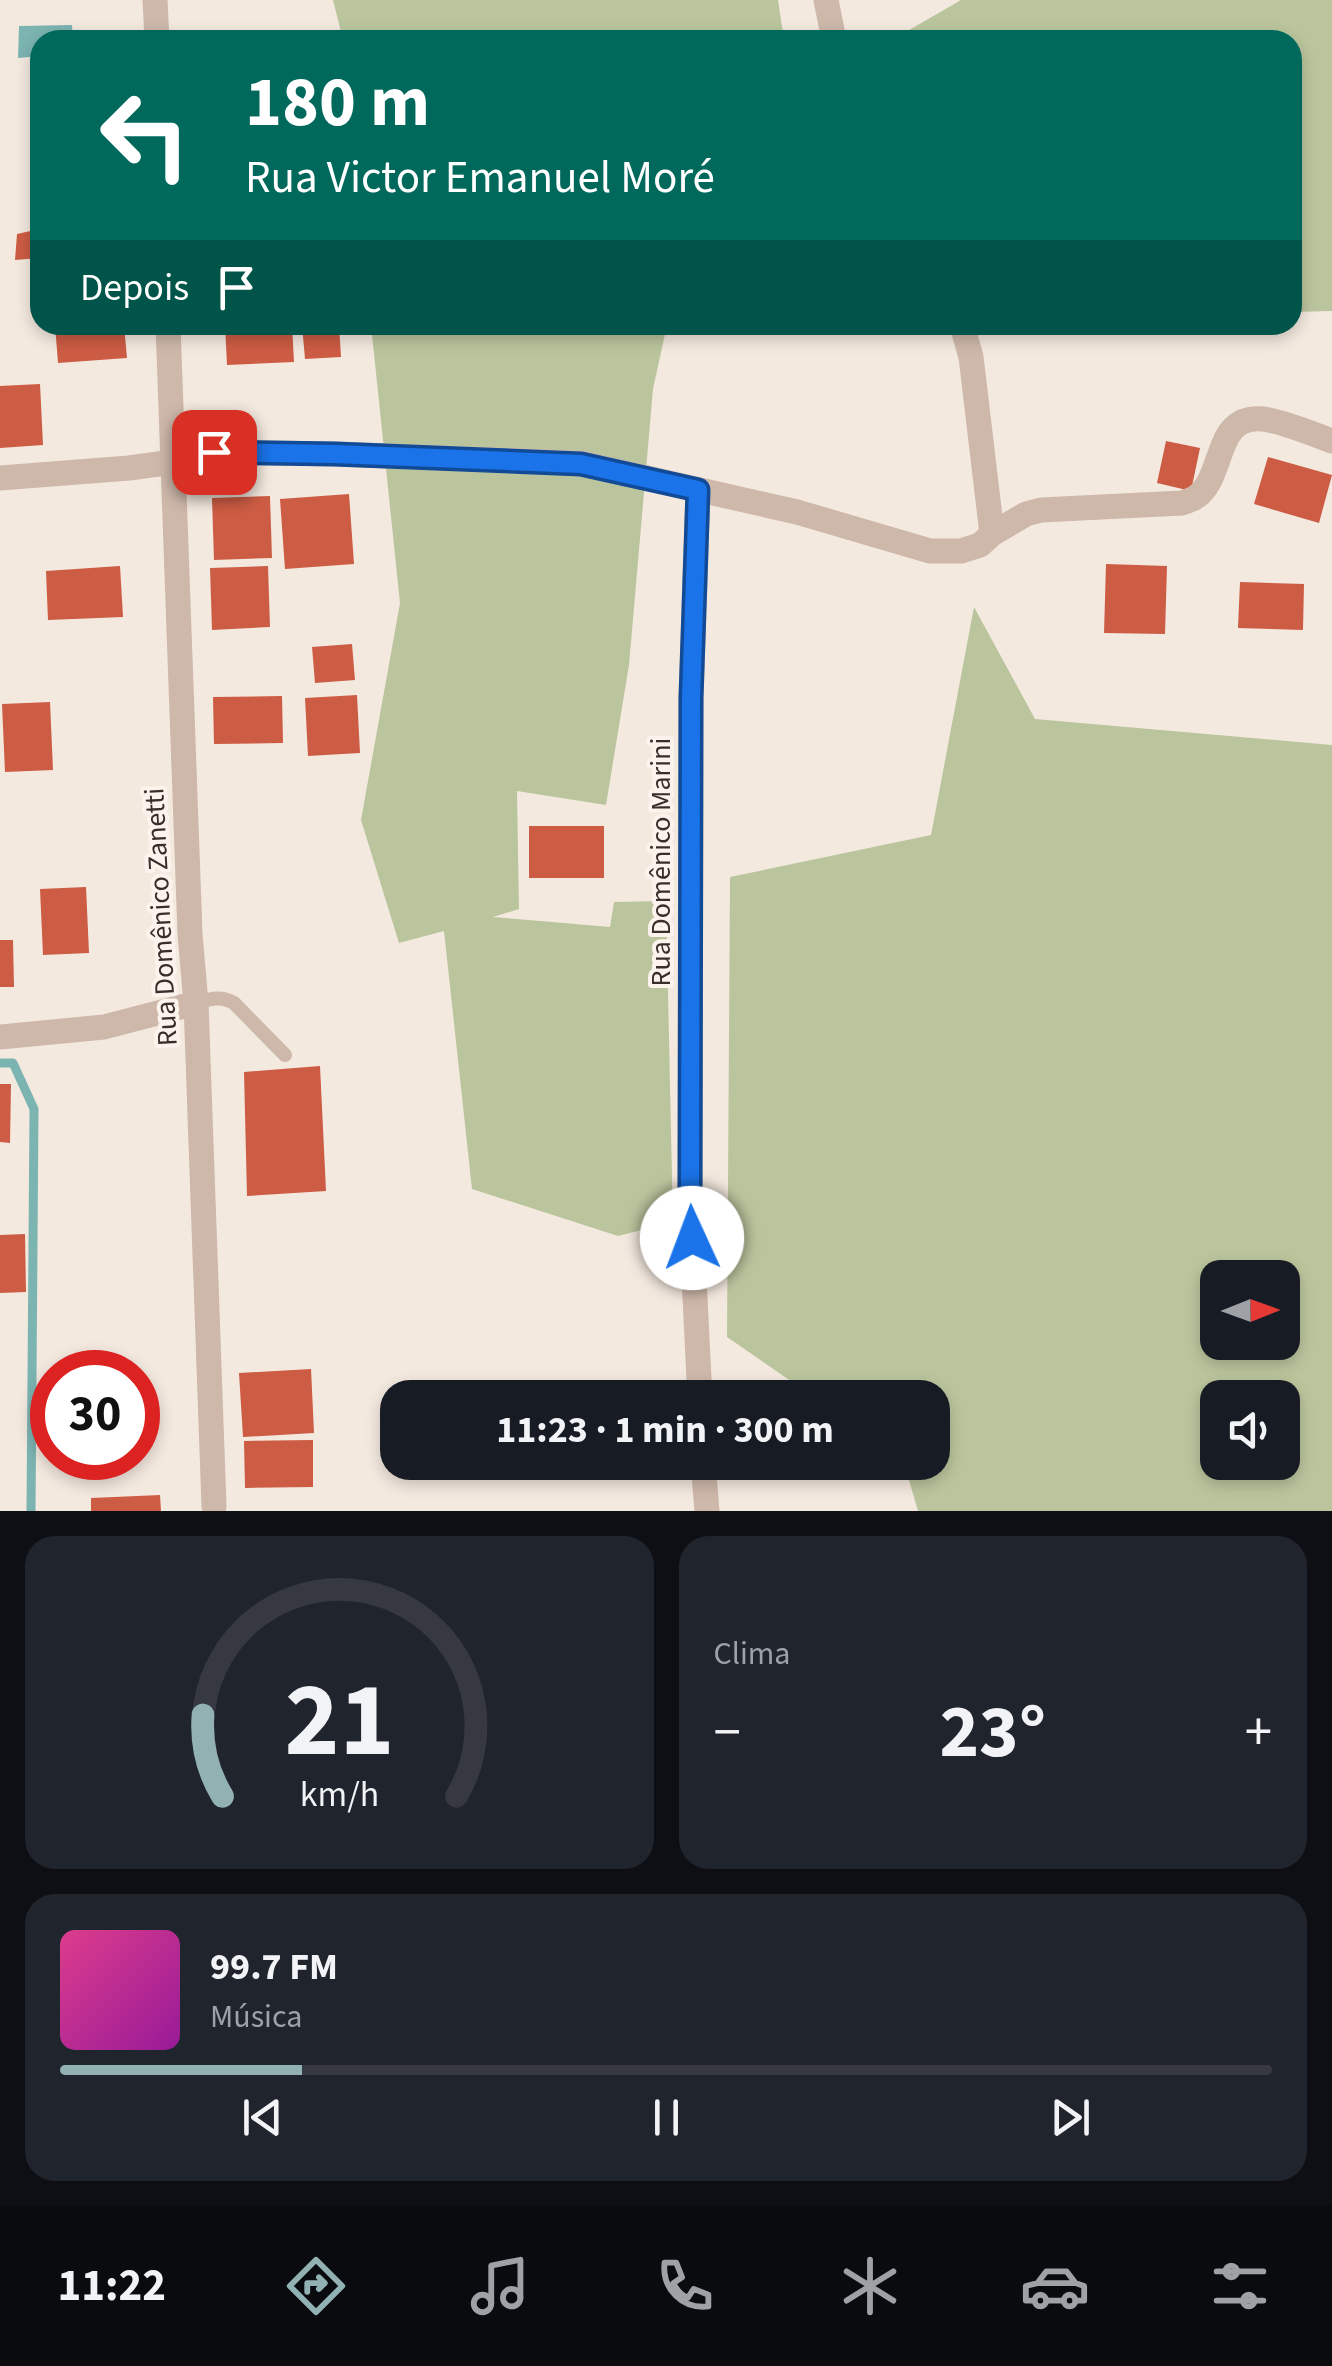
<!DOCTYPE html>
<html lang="pt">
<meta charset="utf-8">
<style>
body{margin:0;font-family:"Source Sans 3",sans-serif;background:#20242c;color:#f1f3f6;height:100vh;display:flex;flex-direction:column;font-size:38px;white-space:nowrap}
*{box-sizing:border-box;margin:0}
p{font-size:32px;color:#9ea1a6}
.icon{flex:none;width:55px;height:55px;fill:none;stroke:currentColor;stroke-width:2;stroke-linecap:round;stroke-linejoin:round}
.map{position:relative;height:1511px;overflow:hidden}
.drawer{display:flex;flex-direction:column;gap:25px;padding:25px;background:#0d0f14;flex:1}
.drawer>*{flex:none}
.banner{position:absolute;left:30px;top:30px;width:1272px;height:305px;border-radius:30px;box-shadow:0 5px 15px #0003;background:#00695c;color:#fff;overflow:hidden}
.needle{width:65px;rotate:89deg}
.tools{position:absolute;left:1200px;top:1260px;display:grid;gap:20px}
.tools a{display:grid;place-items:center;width:100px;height:100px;border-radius:20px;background:#171b24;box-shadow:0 5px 15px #0003;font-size:50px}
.speed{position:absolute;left:30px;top:1350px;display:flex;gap:20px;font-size:50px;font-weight:700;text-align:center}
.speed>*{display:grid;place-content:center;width:130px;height:130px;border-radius:50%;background:#171b24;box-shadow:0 5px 15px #0003;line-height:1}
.speed .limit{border:15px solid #d22;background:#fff;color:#111}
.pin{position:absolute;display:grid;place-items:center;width:85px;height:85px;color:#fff;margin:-42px;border-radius:20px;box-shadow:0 5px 15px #0006}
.me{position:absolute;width:110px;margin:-55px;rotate:358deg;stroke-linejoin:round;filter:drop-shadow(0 0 8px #0008)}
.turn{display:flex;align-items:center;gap:35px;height:210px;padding:0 50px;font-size:45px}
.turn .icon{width:130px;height:130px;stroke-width:2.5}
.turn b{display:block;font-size:70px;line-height:85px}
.then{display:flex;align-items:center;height:95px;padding:0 50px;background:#0003;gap:20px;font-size:38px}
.big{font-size:75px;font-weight:700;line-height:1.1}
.drawer .tile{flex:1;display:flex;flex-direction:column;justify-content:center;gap:15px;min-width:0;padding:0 35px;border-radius:30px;background:#20242c}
.drawer .dial{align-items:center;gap:0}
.dial svg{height:260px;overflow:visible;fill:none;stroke:#363941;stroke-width:7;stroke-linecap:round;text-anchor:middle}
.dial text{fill:#f1f3f6;stroke:none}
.song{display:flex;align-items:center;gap:30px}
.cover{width:120px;height:120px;border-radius:15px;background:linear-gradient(135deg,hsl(330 70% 55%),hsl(300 70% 35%))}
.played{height:10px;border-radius:5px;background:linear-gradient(90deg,#91b1b2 20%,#363941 20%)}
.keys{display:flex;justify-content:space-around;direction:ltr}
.heat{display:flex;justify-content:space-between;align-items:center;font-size:55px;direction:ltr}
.drawer .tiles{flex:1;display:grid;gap:25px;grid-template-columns:1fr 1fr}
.tile:last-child{grid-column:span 2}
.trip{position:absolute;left:380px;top:1380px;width:570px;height:100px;border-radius:30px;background:#171b24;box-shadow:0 5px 15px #0003;font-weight:700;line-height:100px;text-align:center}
.menu{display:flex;height:160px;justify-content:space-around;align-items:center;background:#090b0e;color:#9ea1a6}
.menu .icon{width:70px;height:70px}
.menu .on{color:#91b1b2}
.menu b{font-size:45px;color:#f1f3f6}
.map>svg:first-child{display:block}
</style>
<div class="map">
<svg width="1332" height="1511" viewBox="0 0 1332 1511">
<rect width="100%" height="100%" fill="#f4e9df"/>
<!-- green -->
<g fill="#bbc59d" fill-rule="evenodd">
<path d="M333,0h445l6,40h-441z"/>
<path d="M961,0h371v311l-39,1 -1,-272h-400z"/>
<path d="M371,325h296l-14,64 -24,276 -23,140 -89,-14 2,118 -26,8 117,10 4,-25 52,-1 7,321 -55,14 -146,-47 -28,-258 -45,12 -38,-123 39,-217z"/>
<path d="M974,607l61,112 297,26v766h-414l-14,-48 28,-1v-64l-118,-1 -87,-60 3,-460 201,-42zM1218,1278h64v64h-64zM1218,1398h64v64h-64z"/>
</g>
<!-- water -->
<path fill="#7cb4b2" d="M72,25l1,15h-33v16l-22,2 1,-32z"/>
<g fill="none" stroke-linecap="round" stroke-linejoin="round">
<!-- stream -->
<path stroke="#7cb4b2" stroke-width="9" d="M0,1063h13l21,46 -3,402"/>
</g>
<!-- building -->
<g fill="#cd5c44">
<path d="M38,209l2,1v48l-25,2 2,-26 18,-4z"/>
<path d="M55,325h69l3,33 -69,5z"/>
<path d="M225,325h67l2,37 -67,3z"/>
<path d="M302,325h37l2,32 -36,2z"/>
<path d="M40,384l3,61 -43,3v-62z"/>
<path d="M1166,441l34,7 -9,43 -34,-8z"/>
<path d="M1268,457l64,18 -13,48 -65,-19z"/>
<path d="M349,494l5,70 -69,5 -5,-70z"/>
<path d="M270,496l2,62 -58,2 -2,-62z"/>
<path d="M1106,564l61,2 -2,68 -61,-1z"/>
<path d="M120,566l3,51 -75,3 -2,-49z"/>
<path d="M268,566l2,61 -58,3 -2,-62z"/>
<path d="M1240,582l64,2 -1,46 -65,-2z"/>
<path d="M352,644l3,36 -40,3 -3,-36z"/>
<path d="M357,695l3,58 -52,3 -3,-58z"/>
<path d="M282,696l1,47 -69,1 -1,-47z"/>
<path d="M50,702l3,68 -48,2 -3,-68z"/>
<rect x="529" y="826" width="75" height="52"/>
<path d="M86,887l3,66 -46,2 -3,-66z"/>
<path d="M0,940h13l1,47h-14z"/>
<path d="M320,1066l6,125 -79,5 -3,-124z"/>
<path d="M0,1084h11l-1,59 -10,-1z"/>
<path d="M25,1234l1,58 -26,1v-58z"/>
<path d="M311,1369l3,64 -71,4 -4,-64z"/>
<path d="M313,1440v47l-68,1 -1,-47z"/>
<path d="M160,1495l1,16h-70v-13z"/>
</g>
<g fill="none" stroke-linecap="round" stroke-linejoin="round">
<!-- service -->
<path stroke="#ceb8aa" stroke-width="14" d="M196,1003c14,-4 25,-8 38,0l51,52"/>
<!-- minor -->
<g stroke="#ceb8aa" stroke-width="25">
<path d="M155,0l2,40"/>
<path d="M826,0l8,40"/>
<path d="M168,325l22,609 6,69 18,503"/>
<path d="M962,325l9,32 21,177"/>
<path d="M0,478l129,-10 44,-6 41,-10 121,2 246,9 216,49 133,39h31l19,-6 12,-11 34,-20 15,-4 141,-7c3,-1 12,-4 14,-6 30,-21 17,-83 67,-78 19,2 50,15 69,22"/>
<path d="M698,490l-7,208 -1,500 10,200"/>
<path d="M0,1037l104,-10 92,-24"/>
<path d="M703,1462l4,49"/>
</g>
</g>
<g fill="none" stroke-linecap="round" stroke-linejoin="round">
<!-- route casing -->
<g stroke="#114b97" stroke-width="25">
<path id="route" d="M214,452l121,2 246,10 117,26 -7,208 -1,500 2,40"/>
</g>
<!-- route -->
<use href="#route" stroke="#1a73e8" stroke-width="18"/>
</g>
<g text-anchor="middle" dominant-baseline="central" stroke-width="8" stroke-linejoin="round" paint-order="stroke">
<!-- street labels -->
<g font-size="28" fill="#3b2e2a" stroke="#fbf3ec">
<text transform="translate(661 862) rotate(-90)">Rua Domênico Marini</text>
<text transform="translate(161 917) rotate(-93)">Rua Domênico Zanetti</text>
</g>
</g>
</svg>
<div class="tools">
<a><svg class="needle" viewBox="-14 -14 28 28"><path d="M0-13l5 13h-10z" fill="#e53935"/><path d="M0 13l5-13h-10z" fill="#9ea1a6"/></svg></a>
<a><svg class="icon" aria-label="sound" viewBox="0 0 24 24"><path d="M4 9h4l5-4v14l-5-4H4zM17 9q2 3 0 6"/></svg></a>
</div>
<div class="speed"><div class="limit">30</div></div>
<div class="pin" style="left:214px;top:452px;background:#d93025"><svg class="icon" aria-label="arrive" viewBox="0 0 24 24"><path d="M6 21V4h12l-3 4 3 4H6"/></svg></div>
<svg class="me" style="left:692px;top:1238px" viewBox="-20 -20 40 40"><circle r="19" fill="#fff"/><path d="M0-13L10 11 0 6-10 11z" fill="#1a73e8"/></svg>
<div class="trip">11:23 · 1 min · 300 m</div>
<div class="banner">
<div class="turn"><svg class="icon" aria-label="left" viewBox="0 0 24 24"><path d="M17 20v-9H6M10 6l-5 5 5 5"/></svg><div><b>180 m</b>Rua Victor Emanuel Moré</div></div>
<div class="then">Depois<svg class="icon" aria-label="arrive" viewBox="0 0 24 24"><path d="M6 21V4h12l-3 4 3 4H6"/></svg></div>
</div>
</div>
<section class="drawer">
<div class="tiles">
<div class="tile dial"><svg viewBox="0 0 100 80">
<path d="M14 69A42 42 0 1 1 86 69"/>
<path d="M14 69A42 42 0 0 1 8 44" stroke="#91b1b2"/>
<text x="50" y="56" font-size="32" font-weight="700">21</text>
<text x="50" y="72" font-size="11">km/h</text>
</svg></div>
<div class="tile"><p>Clima</p>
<div class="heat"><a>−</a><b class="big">23°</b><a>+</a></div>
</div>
<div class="tile">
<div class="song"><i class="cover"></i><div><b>99.7 FM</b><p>Música</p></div></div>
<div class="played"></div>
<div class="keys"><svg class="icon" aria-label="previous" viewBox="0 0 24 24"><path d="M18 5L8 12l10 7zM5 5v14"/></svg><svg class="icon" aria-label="pause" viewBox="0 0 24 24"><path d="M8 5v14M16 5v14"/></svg><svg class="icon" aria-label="next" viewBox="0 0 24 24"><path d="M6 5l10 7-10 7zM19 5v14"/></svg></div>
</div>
</div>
</section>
<nav class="menu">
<b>11:22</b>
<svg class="icon on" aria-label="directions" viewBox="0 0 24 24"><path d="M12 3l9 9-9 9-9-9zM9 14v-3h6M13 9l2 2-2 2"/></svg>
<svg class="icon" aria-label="music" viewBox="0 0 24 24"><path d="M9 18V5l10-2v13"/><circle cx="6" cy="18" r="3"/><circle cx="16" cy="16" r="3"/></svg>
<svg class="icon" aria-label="phone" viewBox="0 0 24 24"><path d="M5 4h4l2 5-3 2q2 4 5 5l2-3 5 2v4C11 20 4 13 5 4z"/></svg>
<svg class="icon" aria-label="climate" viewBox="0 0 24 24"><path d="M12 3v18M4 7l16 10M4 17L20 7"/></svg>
<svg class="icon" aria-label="car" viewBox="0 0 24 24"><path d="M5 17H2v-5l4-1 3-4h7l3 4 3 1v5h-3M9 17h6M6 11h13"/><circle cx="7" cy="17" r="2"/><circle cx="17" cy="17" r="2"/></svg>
<svg class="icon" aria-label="filters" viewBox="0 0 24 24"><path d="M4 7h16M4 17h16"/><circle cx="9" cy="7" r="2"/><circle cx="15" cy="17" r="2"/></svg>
</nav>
